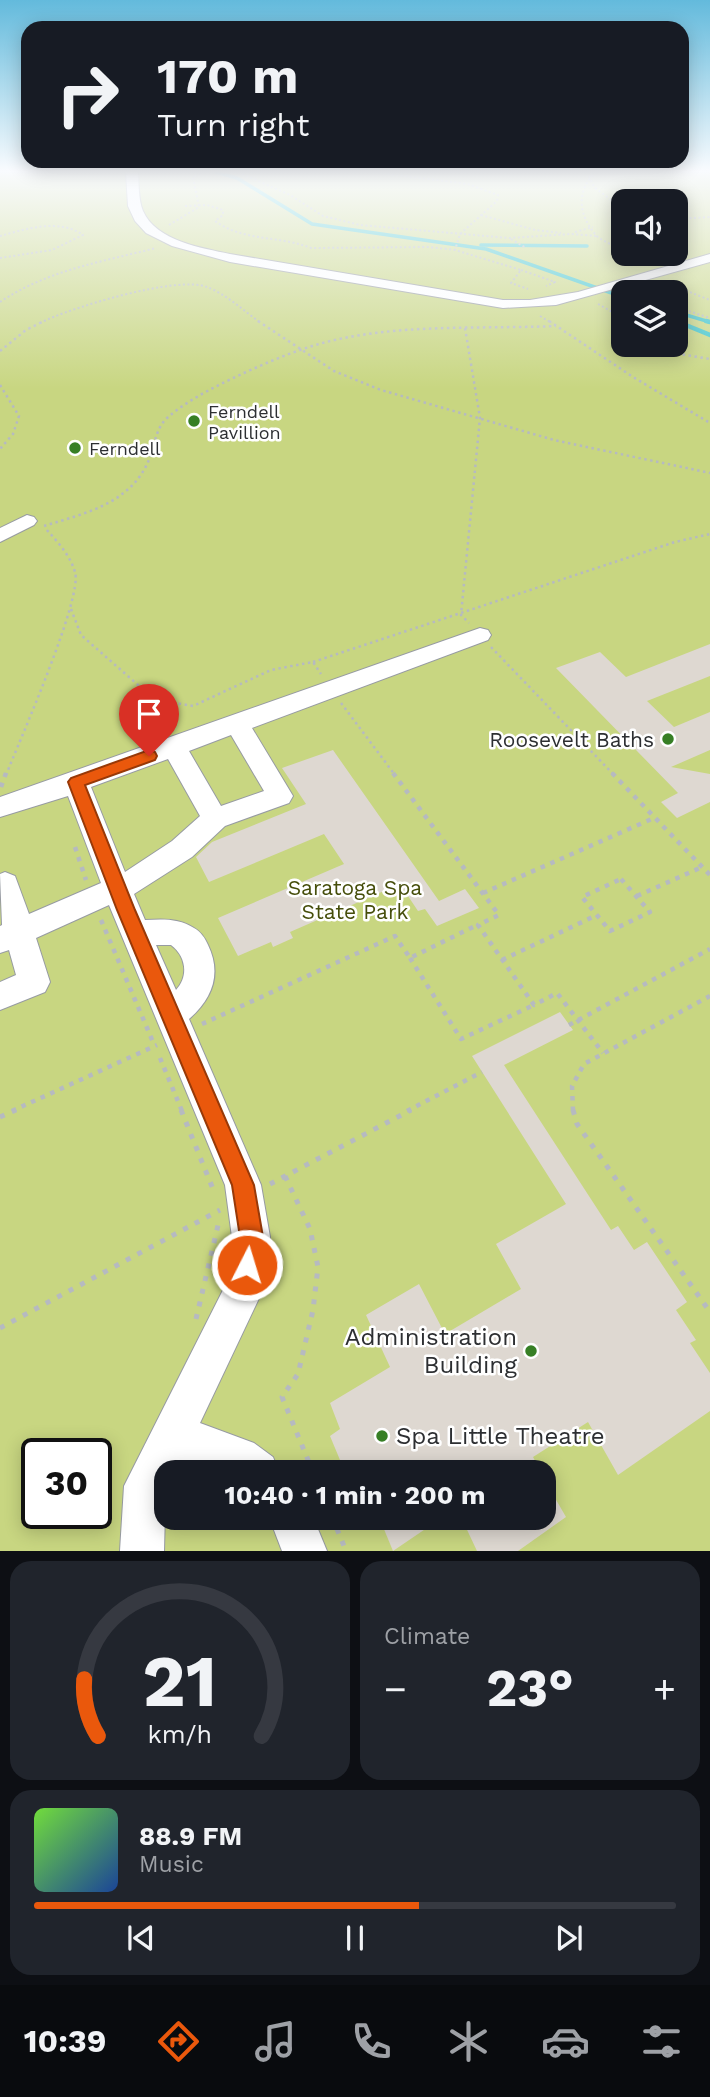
<!DOCTYPE html>
<meta charset="utf-8">
<style>
body{margin:0;font-family:"Work Sans",sans-serif;background:#20242c;color:#f1f3f6;height:100vh;display:flex;flex-direction:column;font-size:26px;white-space:nowrap}
*{box-sizing:border-box;margin:0}
p{font-size:23px;color:#9ea1a6}
.icon{flex:none;width:38px;height:38px;fill:none;stroke:currentColor;stroke-width:2;stroke-linecap:round;stroke-linejoin:round}
.map{position:relative;height:1551px;overflow:hidden}
.side{display:flex;flex-direction:column;gap:10px;padding:10px;background:#0d0f14;flex:1}
.side>*{flex:none}
.top-card{position:absolute;left:21px;top:21px;width:668px;height:147px;border-radius:21px;box-shadow:0 4px 18px #0003;background:#171b24;color:#f1f3f6;overflow:hidden}
.buttons{position:absolute;left:611px;top:189px;display:grid;gap:14px}
.buttons a{display:grid;place-items:center;width:77px;height:77px;border-radius:14px;background:#171b24;box-shadow:0 4px 18px #0003;font-size:35px}
.speed{position:absolute;left:21px;top:1438px;display:flex;gap:14px;font-size:35px;font-weight:700;text-align:center}
.speed>*{display:grid;place-content:center;width:91px;height:91px;border-radius:50%;background:#171b24;box-shadow:0 4px 18px #0003;line-height:1}
.speed .limit{border:4px solid #111;border-radius:10px;background:#fff;color:#111}
.pin{position:absolute;display:grid;place-items:center;width:60px;height:60px;color:#fff;margin:-72px -30px;border-radius:50% 50% 50% 0;rotate:-45deg;box-shadow:0 0 7px #0007}
.pin .icon{rotate:45deg}
.me{position:absolute;width:77px;margin:-38px;rotate:5deg;stroke-linejoin:round;filter:drop-shadow(0 0 5px #0008)}
.turn{display:flex;align-items:center;gap:24px;height:147px;padding:0 21px;font-size:32px}
.turn .icon{width:91px;height:91px;stroke-width:2.5}
.turn b{display:block;font-size:49px;line-height:60px}
.big{font-size:52px;font-weight:700;line-height:1.1}
.side .card{flex:1;display:flex;flex-direction:column;justify-content:center;gap:10px;min-width:0;padding:0 24px;border-radius:21px;background:#20242c}
.side .dial{align-items:center;gap:0}
.dial svg{height:182px;overflow:visible;fill:none;stroke:#363941;stroke-width:7;stroke-linecap:round;text-anchor:middle}
.dial text{fill:#f1f3f6;stroke:none}
.song{display:flex;align-items:center;gap:21px}
.cover{width:84px;height:84px;border-radius:10px;background:linear-gradient(135deg,hsl(100 70% 55%),hsl(220 70% 35%))}
.played{height:7px;border-radius:4px;background:linear-gradient(90deg,#ea580c 60%,#363941 60%)}
.keys{display:flex;justify-content:space-around;direction:ltr}
.heat{display:flex;justify-content:space-between;align-items:center;font-size:38px;direction:ltr}
.side .tiles{flex:1;display:grid;gap:10px;grid-template-columns:1fr 1fr}
.card:last-child{grid-column:span 2}
.trip{position:absolute;left:154px;top:1460px;width:402px;height:70px;border-radius:21px;background:#171b24;box-shadow:0 4px 18px #0003;font-weight:700;line-height:70px;text-align:center}
.tabs{display:flex;height:112px;justify-content:space-around;align-items:center;background:#090b0e;color:#9ea1a6}
.tabs .icon{width:49px;height:49px}
.tabs .selected{color:#ea580c}
.tabs b{font-size:32px;color:#f1f3f6}
.map>svg:first-child{display:block}
</style>
<div class="map">
<svg width="710" height="1551" viewBox="0 0 710 1551">
<rect width="100%" height="100%" fill="#f1f6fd"/>
<!-- green -->
<path fill="#c8d681" fill-rule="evenodd" d="M0,172h710v1379h-710zM623,201h53v53h-53zM623,292h53v53h-53zM37,1454h59v60h-59zM166,1472h378v45h-378z"/>
<g fill="none" stroke-linecap="round" stroke-linejoin="round">
<!-- stream-far1 -->
<g stroke="#3dc4ca" stroke-width="3.5">
<path d="M216,172l21,6 75,46 174,25 137,48"/>
<path d="M481,245l106,1"/>
<path d="M676,312l34,10"/>
<path d="M676,321l4,2"/>
</g>
<!-- stream -->
<g stroke="#3dc4ca" stroke-width="4.5">
<path d="M676,321l34,14"/>
<path d="M706,321l4,1"/>
</g>
</g>
<!-- building -->
<g fill="#ded8d1">
<path d="M710,644v32l-63,25 27,26 36,-15v38l-39,17 39,7v28l-33,16 -16,-16 17,-9 -122,-125 44,-16 26,25z"/>
<path d="M333,750l106,151 26,-12 14,19 -42,18 -12,-17 -7,2 -18,-27 -110,48 3,6 -20,9 -2,-5 -33,14 -20,-38 126,-54 -20,-30 -115,48 -13,-25 16,-15 94,-38 -24,-36z"/>
<path d="M560,1012l13,18 -69,35 107,165 7,-4 16,24 13,-8 40,60 -11,8 20,30 -6,3 20,30v38l-92,64 -30,-53 -55,35 8,15h-196l-15,-36 10,-7 -10,-26 60,-36 -24,-52 53,-31 26,50 76,-45 -25,-45 70,-40 -94,-148z"/>
<path d="M544,1479l22,38 -48,34h-41l-16,-34h83z"/>
<path d="M379,1517h64l-50,34z"/>
</g>
<g fill="none" stroke-linecap="round" stroke-linejoin="round">
<!-- minor casing -->
<g stroke="#979ba2" stroke-width="2">
<g id="minor">
<path d="M126,172h12c1,13 0,27 5,39 13,30 59,37 87,43l273,46h27l48,-8 132,-38v8l-154,43 -53,3 -273,-46 -58,-16 -26,-13 -11,-12 -7,-15z"/>
<path d="M27,515l7,2 3,4 -3,4 -34,17v-14z"/>
<path d="M480,628l8,2 3,5 -3,5 -236,88 41,68 -4,7 -64,23 -33,31 -58,37 11,26c17,-1 34,-2 49,8 7,4 11,10 14,17 14,29 4,54 -19,74l72,166 9,52 -8,55 -62,131 54,20 19,14 6,15h-58l-40,-10 -5,10h-10l-2,79h-44l4,-65 100,-198 8,-51 -7,-52 -116,-280 -73,33 14,44 -5,10 -45,18v-28l16,-7 -7,-25 -9,3v-27l2,-1 -2,-51 5,-2 10,4 14,38 72,-31 -33,-87 -68,21v-20zM231,735l33,56 -43,15 -32,-55zM168,759l32,57 -28,25 -47,31 -34,-85zM156,945h15c15,11 18,31 5,45z"/>
<path d="M269,1517h44l14,34h-45z"/>
</g>
</g>
<!-- path-far3 -->
<g stroke="#b6bac0" stroke-width="2" stroke-dasharray="2 2.5" stroke-linecap="butt">
<path d="M238,172l52,23 33,21 37,9 149,13 62,-4 26,2"/>
<path d="M374,172l94,12 30,11 -1,6 -37,33 -5,16"/>
<path d="M587,172l7,15 29,22"/>
<path d="M596,172c-20,18 -18,43 0,63 5,6 13,7 18,12 7,7 12,14 20,20"/>
<path d="M185,206l22,-1 16,5v5l-8,6c29,21 63,14 96,27l118,-1 26,3 66,20 -10,13 17,6"/>
<path d="M481,215l54,15 26,3"/>
<path d="M676,219l34,-2"/>
<path d="M169,225l30,-18 -6,-30 12,-5"/>
<path d="M575,232l18,-5"/>
<path d="M0,236c26,-7 59,-18 83,-1l-31,15 -52,8"/>
<path d="M511,239l15,9"/>
<path d="M521,270l34,12 -9,4"/>
<path d="M669,284l41,16"/>
<path d="M0,302c48,-32 101,-40 156,-54"/>
<path d="M598,304l25,14"/>
<path d="M676,307l34,11"/>
<path d="M540,316l12,7"/>
<path d="M40,323c29,-15 138,-48 167,-36 19,7 37,24 54,36"/>
</g>
<!-- path-far2 -->
<g stroke="#b6bac0" stroke-width="2.5" stroke-dasharray="2.5 3.5" stroke-linecap="butt">
<path d="M258,321l76,50 47,19 173,50 156,33"/>
<path d="M549,321l84,56 77,46"/>
<path d="M465,328l15,90 -19,197 8,8"/>
<path d="M661,345l13,8 36,6"/>
<path d="M0,351l26,-21 18,-9"/>
<path d="M0,385l19,31 -6,18 -13,15"/>
<path d="M44,526c42,-13 89,-23 106,-69 5,-13 6,-29 17,-39 22,-19 51,-33 77,-45 31,-14 62,-27 95,-34 71,-15 145,-10 217,-13"/>
<path d="M71,609l10,26 73,64 39,7 78,-36 42,-8 8,12"/>
<path d="M491,647l123,128"/>
<path d="M313,662l362,-120 35,-8"/>
<path d="M341,703l54,72"/>
<path d="M6,775c13,-33 77,-177 69,-203 -5,-17 -18,-31 -30,-44"/>
</g>
<!-- path-far1 -->
<g stroke="#b6bac0" stroke-width="4.5" stroke-dasharray="4.5 6" stroke-linecap="butt">
<path d="M393,773l106,142 -21,10 56,80 23,-12 46,60"/>
<path d="M612,773l98,102"/>
<path d="M1,787l5,-14"/>
<path d="M75,847l11,33"/>
<path d="M621,879l29,33 -40,19 -28,-34z"/>
<path d="M483,893l171,-75"/>
<path d="M637,896l65,-29"/>
<path d="M101,920l52,122"/>
<path d="M410,958l51,81 73,-34"/>
<path d="M502,960l95,-45"/>
<path d="M202,1024l193,-88 15,22 67,-33"/>
<path d="M569,1025l141,-76"/>
<path d="M160,1058l22,53"/>
<path d="M12,1111l145,-66"/>
<path d="M407,1111l75,-39"/>
<path d="M573,1111l-1,-25 12,-22 126,-68"/>
</g>
<!-- path -->
<g stroke="#b6bac0" stroke-width="5" stroke-dasharray="5 8" stroke-linecap="butt">
<path d="M181,1110l34,84"/>
<path d="M573,1110l4,14 133,188"/>
<path d="M0,1117l16,-7"/>
<path d="M285,1176l25,53 8,38 -5,43 -15,64 -16,23 31,75"/>
<path d="M270,1184l141,-74"/>
<path d="M196,1319l23,-98"/>
<path d="M0,1328l220,-118"/>
<path d="M332,1517l14,34"/>
</g>
<!-- minor -->
<use href="#minor" fill="#fff" fill-rule="evenodd"/>
</g>
<!-- sky -->
<linearGradient id="sky" x2="0" y2="1"><stop stop-color="#63badc"/><stop offset="0.44" stop-color="#f9fbfe"/><stop offset="1" stop-color="#f9fbfe" stop-opacity="0"/></linearGradient>
<rect width="710" height="389" fill="url(#sky)"/>
<!-- route -->
<path fill="#ea580c" stroke="#983908" stroke-width="2" d="M149,750l6,2 2,4 -2,4 -70,25 50,125 119,275 9,52 -8,36 -8,3 -8,-3 -3,-8 4,-28 -8,-52 -115,-275 -49,-128 3,-4z"/>
<!-- markers -->
<g fill="#377f25" stroke="#fff" stroke-width="2.5">
<circle cx="194" cy="421" r="7"/>
<circle cx="75" cy="448" r="7"/>
<circle cx="668" cy="739" r="7"/>
<circle cx="531" cy="1351" r="7"/>
<circle cx="382" cy="1436" r="7"/>
</g>
<g text-anchor="middle" dominant-baseline="central" stroke-width="5" stroke-linejoin="round" paint-order="stroke">
<!-- far-poi labels -->
<g font-size="18" fill="#2d2f32" stroke="#fff" text-anchor="start">
<text x="208" y="411">Ferndell<tspan x="208" dy="21">Pavillion</tspan></text>
<text x="89" y="448">Ferndell</text>
</g>
<!-- poi labels -->
<g font-size="21" fill="#2d2f32" stroke="#fff" text-anchor="end">
<text x="654" y="739">Roosevelt Baths</text>
</g>
<!-- park labels -->
<g font-size="21" fill="#464e0b" stroke="#fff">
<text x="355" y="887">Saratoga Spa<tspan x="355" dy="24">State Park</tspan></text>
</g>
<!-- near-poi labels -->
<g font-size="24" fill="#2d2f32" stroke="#fff" text-anchor="end">
<text x="517" y="1337">Administration<tspan x="517" dy="28">Building</tspan></text>
<text x="396" y="1436" text-anchor="start">Spa Little Theatre</text>
</g>
</g>
</svg>
<div class="buttons">
<a><svg class="icon" aria-label="sound" viewBox="0 0 24 24"><path d="M4 9h4l5-4v14l-5-4H4zM17 9q2 3 0 6"/></svg></a>
<a><svg class="icon" aria-label="layers" viewBox="0 0 24 24"><path d="M12 4l9 5-9 5-9-5zM3 14l9 5 9-5"/></svg></a>
</div>
<div class="speed"><div class="limit">30</div></div>
<div class="pin" style="left:149px;top:756px;background:#d93025"><svg class="icon" aria-label="arrive" viewBox="0 0 24 24"><path d="M6 21V4h12l-3 4 3 4H6"/></svg></div>
<svg class="me" style="left:247px;top:1265px" viewBox="-20 -20 40 40"><circle r="17" fill="#ea580c" stroke="#fff" stroke-width="3"/><path d="M0-11L8 9 0 5-8 9z" fill="#fff"/></svg>
<div class="trip">10:40 · 1 min · 200 m</div>
<div class="top-card">
<div class="turn"><svg class="icon" aria-label="right" viewBox="0 0 24 24"><path d="M7 20v-9h11M14 6l5 5-5 5"/></svg><div><b>170 m</b>Turn right</div></div>
</div>
</div>
<section class="side">
<div class="tiles">
<div class="card dial"><svg viewBox="0 0 100 80">
<path d="M14 69A42 42 0 1 1 86 69"/>
<path d="M14 69A42 42 0 0 1 8 44" stroke="#ea580c"/>
<text x="50" y="56" font-size="32" font-weight="700">21</text>
<text x="50" y="72" font-size="11">km/h</text>
</svg></div>
<div class="card"><p>Climate</p>
<div class="heat"><a>−</a><b class="big">23°</b><a>+</a></div>
</div>
<div class="card">
<div class="song"><i class="cover"></i><div><b>88.9 FM</b><p>Music</p></div></div>
<div class="played"></div>
<div class="keys"><svg class="icon" aria-label="previous" viewBox="0 0 24 24"><path d="M18 5L8 12l10 7zM5 5v14"/></svg><svg class="icon" aria-label="pause" viewBox="0 0 24 24"><path d="M8 5v14M16 5v14"/></svg><svg class="icon" aria-label="next" viewBox="0 0 24 24"><path d="M6 5l10 7-10 7zM19 5v14"/></svg></div>
</div>
</div>
</section>
<nav class="tabs">
<b>10:39</b>
<svg class="icon selected" aria-label="directions" viewBox="0 0 24 24"><path d="M12 3l9 9-9 9-9-9zM9 14v-3h6M13 9l2 2-2 2"/></svg>
<svg class="icon" aria-label="music" viewBox="0 0 24 24"><path d="M9 18V5l10-2v13"/><circle cx="6" cy="18" r="3"/><circle cx="16" cy="16" r="3"/></svg>
<svg class="icon" aria-label="phone" viewBox="0 0 24 24"><path d="M5 4h4l2 5-3 2q2 4 5 5l2-3 5 2v4C11 20 4 13 5 4z"/></svg>
<svg class="icon" aria-label="climate" viewBox="0 0 24 24"><path d="M12 3v18M4 7l16 10M4 17L20 7"/></svg>
<svg class="icon" aria-label="car" viewBox="0 0 24 24"><path d="M5 17H2v-5l4-1 3-4h7l3 4 3 1v5h-3M9 17h6M6 11h13"/><circle cx="7" cy="17" r="2"/><circle cx="17" cy="17" r="2"/></svg>
<svg class="icon" aria-label="filters" viewBox="0 0 24 24"><path d="M4 7h16M4 17h16"/><circle cx="9" cy="7" r="2"/><circle cx="15" cy="17" r="2"/></svg>
</nav>
